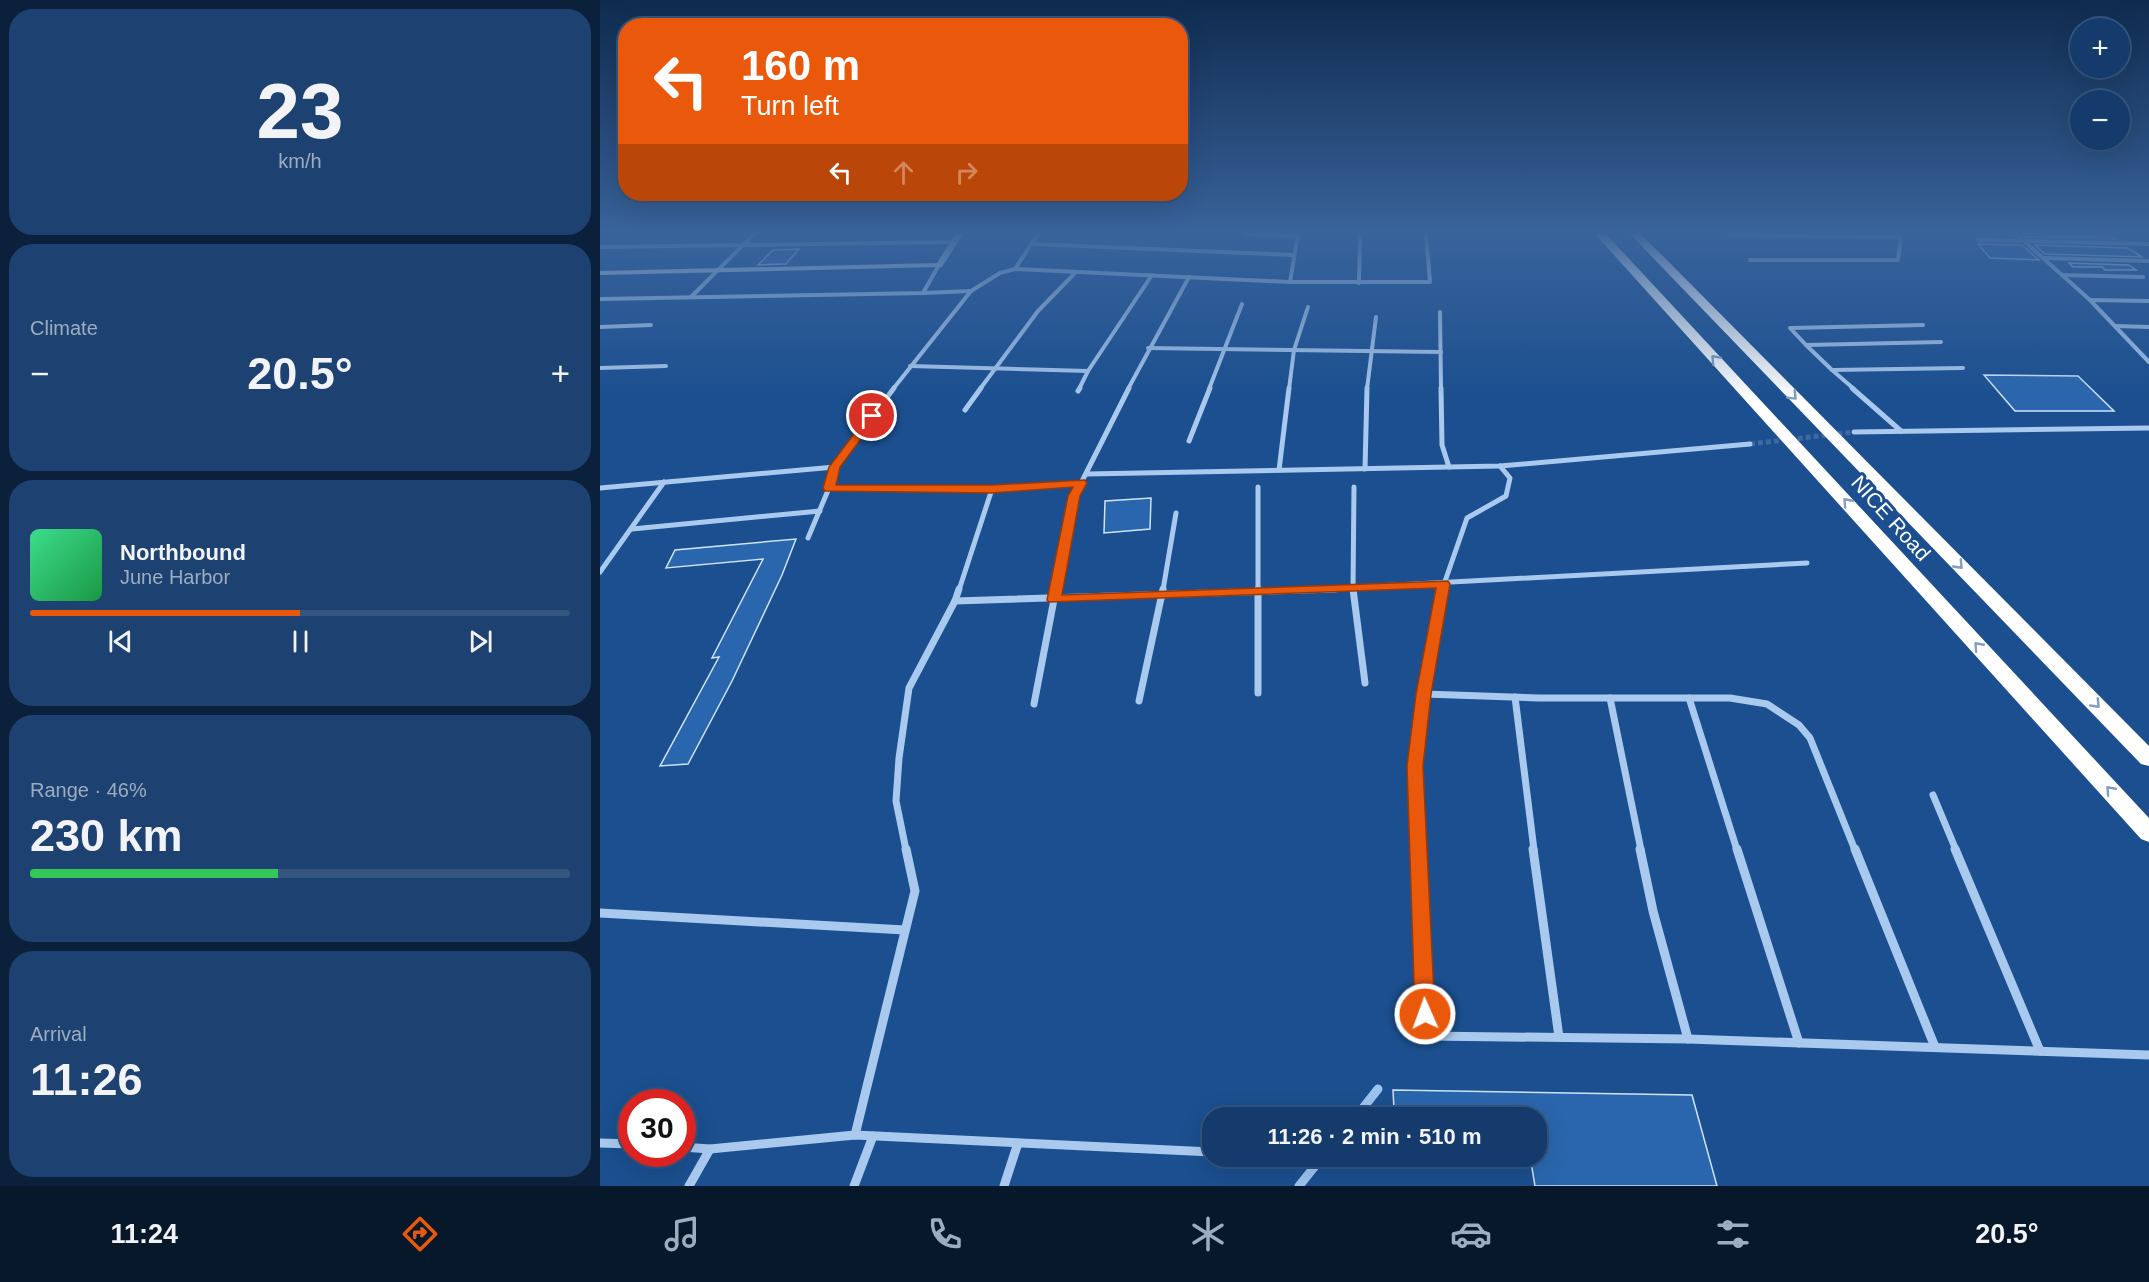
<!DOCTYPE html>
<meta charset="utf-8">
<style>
body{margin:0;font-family:Arial,sans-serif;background:#1d4271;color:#f1f3f6;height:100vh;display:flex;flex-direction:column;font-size:22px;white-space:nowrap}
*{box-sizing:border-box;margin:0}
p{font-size:20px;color:#9dadc1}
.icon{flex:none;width:33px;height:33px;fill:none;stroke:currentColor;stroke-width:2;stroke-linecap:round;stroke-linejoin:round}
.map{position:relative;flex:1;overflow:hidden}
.drawer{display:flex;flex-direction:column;gap:9px;padding:9px;background:#0b203b;width:600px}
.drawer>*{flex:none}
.top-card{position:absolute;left:18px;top:18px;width:570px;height:183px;border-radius:24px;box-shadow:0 6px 24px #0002,0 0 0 2px #33557e;background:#ea580c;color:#fff;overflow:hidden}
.tools{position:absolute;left:1470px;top:18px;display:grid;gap:12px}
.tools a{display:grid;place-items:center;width:60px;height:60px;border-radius:50%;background:#143b6b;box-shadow:0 6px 24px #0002,0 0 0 2px #33557e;font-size:30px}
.speed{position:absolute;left:18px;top:1089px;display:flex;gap:12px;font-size:30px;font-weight:700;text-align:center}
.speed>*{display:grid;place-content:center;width:78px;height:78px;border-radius:50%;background:#143b6b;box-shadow:0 6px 24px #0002,0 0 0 2px #33557e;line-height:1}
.speed .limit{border:9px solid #d22;background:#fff;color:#111}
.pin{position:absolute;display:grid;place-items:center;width:51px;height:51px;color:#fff;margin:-26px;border:3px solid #fff;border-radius:50%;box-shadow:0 2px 6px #0007}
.me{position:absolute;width:66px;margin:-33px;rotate:358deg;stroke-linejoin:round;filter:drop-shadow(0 0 4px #0008)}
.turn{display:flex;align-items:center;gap:21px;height:126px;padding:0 24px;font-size:27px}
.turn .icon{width:78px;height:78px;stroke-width:2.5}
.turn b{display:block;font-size:42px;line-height:51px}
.lanes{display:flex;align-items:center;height:57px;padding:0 24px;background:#0003;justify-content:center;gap:30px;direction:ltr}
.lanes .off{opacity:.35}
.big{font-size:45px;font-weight:600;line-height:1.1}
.drawer .widget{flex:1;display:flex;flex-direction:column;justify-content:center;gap:9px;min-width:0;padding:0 21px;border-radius:24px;background:#1d4271}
.drawer .dial{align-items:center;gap:0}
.dial b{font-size:78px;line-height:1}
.song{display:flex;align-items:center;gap:18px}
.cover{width:72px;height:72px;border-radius:9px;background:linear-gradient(135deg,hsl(150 70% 55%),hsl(140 70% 35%))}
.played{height:6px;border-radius:3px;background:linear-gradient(90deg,#ea580c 50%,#33557e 50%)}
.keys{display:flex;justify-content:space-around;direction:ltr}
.heat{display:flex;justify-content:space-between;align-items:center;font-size:33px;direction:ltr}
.charge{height:9px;border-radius:4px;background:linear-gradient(90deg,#34c759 46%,#33557e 0)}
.trip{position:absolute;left:602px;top:1107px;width:345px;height:60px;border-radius:24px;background:#143b6b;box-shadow:0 6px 24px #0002,0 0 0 2px #33557e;font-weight:600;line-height:60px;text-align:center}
.dock{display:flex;height:96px;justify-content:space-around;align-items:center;background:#08182b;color:#9dadc1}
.dock .icon{width:42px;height:42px}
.dock .active{color:#ea580c}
.dock b{font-size:27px;color:#f1f3f6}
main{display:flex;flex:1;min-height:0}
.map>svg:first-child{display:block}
</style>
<main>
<section class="drawer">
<div class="widget dial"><b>23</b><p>km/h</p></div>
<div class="widget"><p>Climate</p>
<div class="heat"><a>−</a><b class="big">20.5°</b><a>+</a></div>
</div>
<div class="widget">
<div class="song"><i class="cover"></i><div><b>Northbound</b><p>June Harbor</p></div></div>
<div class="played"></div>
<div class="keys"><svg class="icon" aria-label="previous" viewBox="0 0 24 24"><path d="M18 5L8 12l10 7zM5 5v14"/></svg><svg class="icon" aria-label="pause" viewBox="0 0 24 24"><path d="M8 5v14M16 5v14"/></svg><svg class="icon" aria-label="next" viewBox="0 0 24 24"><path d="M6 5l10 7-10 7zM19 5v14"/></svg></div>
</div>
<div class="widget"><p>Range · 46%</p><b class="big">230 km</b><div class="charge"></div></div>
<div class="widget"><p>Arrival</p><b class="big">11:26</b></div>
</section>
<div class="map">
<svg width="1549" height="1186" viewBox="0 0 1549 1186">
<rect width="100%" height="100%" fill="#1b4f8f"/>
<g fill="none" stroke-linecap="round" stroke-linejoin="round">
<!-- stream -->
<g stroke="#9cc4f0" stroke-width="9">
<path d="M755,1118l23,-29"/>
<path d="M699,1186l24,-30"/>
</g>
</g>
<!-- building -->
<g fill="#2a66ad" stroke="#cfe3fa" stroke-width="1.5">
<path d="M1422,234h24l3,3 62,-1 5,3 -90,-2z"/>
<path d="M1378,244l44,1 17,15 -49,-2z"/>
<path d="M1435,245l93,3 14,9 -97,-3z"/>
<path d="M199,249l-13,15 -28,1 15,-15z"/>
<path d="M1469,263l60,2 7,5h-31l-3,-3h-29z"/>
<path d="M1384,375l94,1 36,35h-99z"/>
<path d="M551,498l-1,31 -46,4 1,-32z"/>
<path d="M196,539l-14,36 -50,106 -44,83 -28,2 59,-109 -7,1 51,-99 -97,9 9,-18z"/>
<path d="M793,1090l299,5 25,91h-182l-5,-30h6v-38h-57v-5l-85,-3z"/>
</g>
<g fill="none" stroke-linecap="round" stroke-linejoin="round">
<!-- street-tunnel -->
<path stroke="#3d69a0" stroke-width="5" stroke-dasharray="5 3" stroke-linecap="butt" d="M1150,444l104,-12"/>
<!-- street-far3 -->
<g stroke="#a9c9ee" stroke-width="4">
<path d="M438,234l-23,35 275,13h140l-4,-48"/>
<path d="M646,234l51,2"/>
<path d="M1416,234l74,66 59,62"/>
<path d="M1129,235l172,2 -2,-3"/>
<path d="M1378,240l171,4"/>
<path d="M432,244l262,11"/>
<path d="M0,247l354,-5"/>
<path d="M1443,258l106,3"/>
<path d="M1150,260h148l3,-23"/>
<path d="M1462,275l81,2"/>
<path d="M690,282l8,-48"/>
<path d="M759,283l1,-49"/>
<path d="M323,293l48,-2"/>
<path d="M91,297l63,-63"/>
<path d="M0,299l323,-6 16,-28"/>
<path d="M1490,300l59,1"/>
<path d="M840,312l1,77"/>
<path d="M1323,325l-133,3 16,17 135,-3"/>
<path d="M1516,326l33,1"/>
<path d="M0,327l51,-2"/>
<path d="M1206,345l26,25 131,-2"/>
<path d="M548,348l293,4"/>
<path d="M310,366l178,5"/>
<path d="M0,368l66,-2"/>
<path d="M1232,370l22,19"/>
<path d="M293,389l78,-98 29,-18 15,-4"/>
<path d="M380,389l58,-78 38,-39"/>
<path d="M479,389l9,-18 64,-96"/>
<path d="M528,389l61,-112"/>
<path d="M609,389l33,-85"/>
<path d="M689,389l5,-39 14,-43"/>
<path d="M767,389l9,-72"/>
</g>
<!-- street-far2 -->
<g stroke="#a9c9ee" stroke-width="5">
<path d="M841,388l1,57 7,22"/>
<path d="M1252,388l49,43"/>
<path d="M478,391l2,-3"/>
<path d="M365,410l16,-22"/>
<path d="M1254,432l295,-4"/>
<path d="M589,441l21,-53"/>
<path d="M235,467l59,-79"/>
<path d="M765,469l2,-81"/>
<path d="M679,470l10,-82"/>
<path d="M487,474l413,-8 250,-22"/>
<path d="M658,487v103"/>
<path d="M0,488l235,-21 -6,21 -21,50"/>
<path d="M229,488l163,1 89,-6"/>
<path d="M32,529l188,-18"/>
<path d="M0,572l64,-90"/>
<path d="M359,590l33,-101"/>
<path d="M456,590l18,-93 55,-109"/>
<path d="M563,590l13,-77"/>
<path d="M703,590l504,-27"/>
<path d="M753,590l1,-103"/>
<path d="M842,590l25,-72 39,-22 4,-18 -10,-12"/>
</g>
<!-- street-far1 -->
<g stroke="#a9c9ee" stroke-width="7">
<path d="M658,589v104"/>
<path d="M753,589l12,94"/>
<path d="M355,601l380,-12"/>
<path d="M824,694l115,4h191l37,6 32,21 11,13 45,112"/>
<path d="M915,697l19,153"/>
<path d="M1010,698l31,152"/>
<path d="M1089,698l48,152"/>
<path d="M539,701l24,-112"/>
<path d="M434,704l22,-115"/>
<path d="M1333,795l23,55"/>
<path d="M306,850l-10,-49 3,-43 10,-70 46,-87 4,-12"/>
<path d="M818,850l-3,-84 9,-72 18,-105"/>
</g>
<!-- street -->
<g stroke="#a9c9ee" stroke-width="9">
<path d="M818,849l8,187 262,3 461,16"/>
<path d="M933,849l26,188"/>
<path d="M1040,849l13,62 35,128"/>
<path d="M1137,849l62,194"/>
<path d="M1255,849l80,198"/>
<path d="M1355,849l85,202"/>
<path d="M0,913l305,17"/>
<path d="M255,1135l60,-244 -9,-42"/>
<path d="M0,1143l32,1"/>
<path d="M82,1147l28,2 145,-14 357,17"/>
<path d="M89,1186l21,-37"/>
<path d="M254,1186l19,-50"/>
<path d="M404,1186l14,-43"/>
</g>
<!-- secondary -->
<path fill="#d6e6fa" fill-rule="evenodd" d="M355,234h8l-21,33h-3l-339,8v-4l337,-8z"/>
<!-- highway -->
<g fill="#fff" fill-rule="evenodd">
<path d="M995,234h11l543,584v24l-8,-3z"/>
<path d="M1030,234h11l508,512v20l-8,-2z"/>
</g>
</g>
<!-- one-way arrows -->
<defs><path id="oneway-chevron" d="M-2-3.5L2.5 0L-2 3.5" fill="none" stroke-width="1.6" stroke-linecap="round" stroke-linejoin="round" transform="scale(1.5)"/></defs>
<g stroke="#829ec1">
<use href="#oneway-chevron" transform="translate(1115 359) rotate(-133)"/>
<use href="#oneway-chevron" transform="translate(1193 396) rotate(45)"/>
<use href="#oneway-chevron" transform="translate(1247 502) rotate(-132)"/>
<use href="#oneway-chevron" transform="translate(1359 565) rotate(46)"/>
<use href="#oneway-chevron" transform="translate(1378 646) rotate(-132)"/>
<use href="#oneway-chevron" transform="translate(1496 704) rotate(46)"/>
<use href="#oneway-chevron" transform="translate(1510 790) rotate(-132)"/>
</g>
<!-- sky -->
<linearGradient id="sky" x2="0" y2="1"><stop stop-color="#0f2b4f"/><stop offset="0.58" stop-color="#39639b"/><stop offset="1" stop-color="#39639b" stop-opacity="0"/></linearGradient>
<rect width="1549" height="400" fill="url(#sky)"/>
<!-- route -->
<path fill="#ea580c" stroke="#983908" stroke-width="1.5" d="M272,413l6,3 -38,51 -4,18h156l93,-5 2,3 -7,13 -18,99 386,-14 2,3 -19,110 -8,72 12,248 -3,6 -7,2 -7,-2 -3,-6 -8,-248 9,-72 20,-106 -387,14 -2,-2 21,-104 5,-9 -81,6 -167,-2 -2,-3 6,-21 40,-53z"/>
<g text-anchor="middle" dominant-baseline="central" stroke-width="6" stroke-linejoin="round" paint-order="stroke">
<!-- street labels -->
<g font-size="21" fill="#fff" stroke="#1b4f8f">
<text transform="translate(1291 518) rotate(48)">NICE Road</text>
</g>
</g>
</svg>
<div class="tools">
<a>+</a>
<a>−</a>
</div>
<div class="speed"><div class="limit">30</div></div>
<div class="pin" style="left:272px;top:416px;background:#d93025"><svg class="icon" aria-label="arrive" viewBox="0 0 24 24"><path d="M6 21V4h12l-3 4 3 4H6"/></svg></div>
<svg class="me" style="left:825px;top:1014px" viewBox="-20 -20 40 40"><circle r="17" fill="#ea580c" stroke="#fff" stroke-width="3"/><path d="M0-11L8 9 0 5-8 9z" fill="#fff"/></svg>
<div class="trip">11:26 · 2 min · 510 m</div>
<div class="top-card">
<div class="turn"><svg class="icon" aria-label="left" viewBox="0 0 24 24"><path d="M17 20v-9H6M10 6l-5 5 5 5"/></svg><div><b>160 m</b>Turn left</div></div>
<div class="lanes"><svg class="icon" aria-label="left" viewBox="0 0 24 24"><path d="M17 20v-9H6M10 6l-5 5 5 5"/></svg><svg class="icon off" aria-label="ahead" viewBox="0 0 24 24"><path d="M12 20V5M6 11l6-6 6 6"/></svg><svg class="icon off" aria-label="right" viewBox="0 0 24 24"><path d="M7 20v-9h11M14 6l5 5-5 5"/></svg></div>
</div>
</div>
</main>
<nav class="dock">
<b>11:24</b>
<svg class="icon active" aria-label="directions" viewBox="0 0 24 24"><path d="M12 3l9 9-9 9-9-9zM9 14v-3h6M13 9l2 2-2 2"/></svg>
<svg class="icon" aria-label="music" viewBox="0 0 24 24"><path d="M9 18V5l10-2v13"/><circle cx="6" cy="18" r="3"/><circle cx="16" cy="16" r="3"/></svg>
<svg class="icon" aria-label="phone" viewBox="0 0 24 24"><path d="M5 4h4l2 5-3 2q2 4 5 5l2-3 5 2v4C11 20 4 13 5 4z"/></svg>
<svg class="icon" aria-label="climate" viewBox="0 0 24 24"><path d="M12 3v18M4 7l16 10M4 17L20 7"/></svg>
<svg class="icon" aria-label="car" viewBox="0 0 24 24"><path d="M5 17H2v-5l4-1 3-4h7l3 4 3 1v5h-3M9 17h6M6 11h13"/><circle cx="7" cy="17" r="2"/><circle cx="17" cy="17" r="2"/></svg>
<svg class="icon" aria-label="filters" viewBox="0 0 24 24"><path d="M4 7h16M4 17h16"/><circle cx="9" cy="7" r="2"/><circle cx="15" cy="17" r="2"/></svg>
<b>20.5°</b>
</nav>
